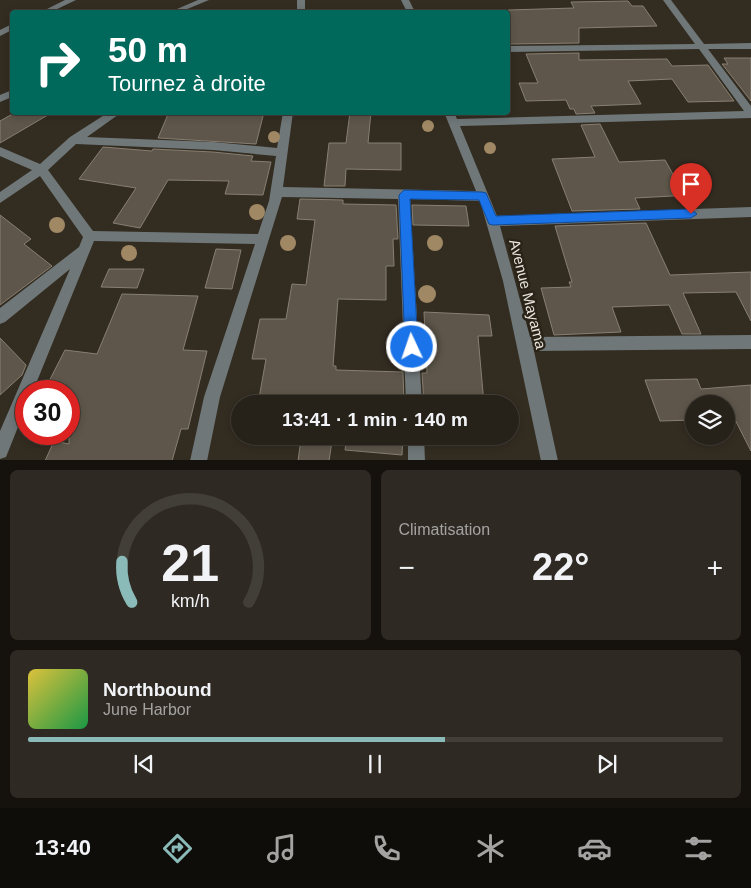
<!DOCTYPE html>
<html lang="fr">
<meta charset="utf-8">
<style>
body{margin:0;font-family:Arial,sans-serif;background:#2e2922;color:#f1f3f6;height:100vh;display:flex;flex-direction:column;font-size:19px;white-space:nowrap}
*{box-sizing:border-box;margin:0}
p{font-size:16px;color:#a4a3a2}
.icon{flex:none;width:28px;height:28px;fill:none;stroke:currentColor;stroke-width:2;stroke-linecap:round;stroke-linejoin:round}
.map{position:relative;height:460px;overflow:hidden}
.drawer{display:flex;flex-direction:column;gap:10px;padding:10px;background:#15120e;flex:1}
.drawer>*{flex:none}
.guide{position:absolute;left:10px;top:10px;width:500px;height:105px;border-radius:5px;box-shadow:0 2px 8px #0003,0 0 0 1px #423e38;background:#00695c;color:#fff;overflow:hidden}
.tools{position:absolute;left:685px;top:395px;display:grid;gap:10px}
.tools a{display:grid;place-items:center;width:50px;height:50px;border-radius:50%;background:#262119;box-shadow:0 2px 8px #0003,0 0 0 1px #423e38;font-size:25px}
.speed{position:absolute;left:15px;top:380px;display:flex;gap:10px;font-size:25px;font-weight:700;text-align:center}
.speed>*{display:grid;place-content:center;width:65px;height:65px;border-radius:50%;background:#262119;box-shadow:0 2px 8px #0003,0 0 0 1px #423e38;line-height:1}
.speed .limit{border:8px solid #d22;background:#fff;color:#111}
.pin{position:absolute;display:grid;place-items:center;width:42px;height:42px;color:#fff;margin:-51px -21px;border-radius:50% 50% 50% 0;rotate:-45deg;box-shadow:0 0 5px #0007}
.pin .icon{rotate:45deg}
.me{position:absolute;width:55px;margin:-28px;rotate:357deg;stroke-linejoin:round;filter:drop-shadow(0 0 4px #0008)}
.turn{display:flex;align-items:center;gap:18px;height:105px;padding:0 15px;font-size:22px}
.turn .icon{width:65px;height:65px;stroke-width:2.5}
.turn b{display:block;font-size:35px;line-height:42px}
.big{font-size:38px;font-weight:700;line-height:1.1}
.drawer .widget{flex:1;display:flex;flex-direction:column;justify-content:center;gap:8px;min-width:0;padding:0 18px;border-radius:8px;background:#2e2922}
.drawer .dial{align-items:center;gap:0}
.dial svg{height:130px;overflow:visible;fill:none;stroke:#423e38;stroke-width:7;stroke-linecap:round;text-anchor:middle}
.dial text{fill:#f1f3f6;stroke:none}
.song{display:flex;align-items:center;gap:15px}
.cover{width:60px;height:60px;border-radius:8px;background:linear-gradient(135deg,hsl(50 70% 55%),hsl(140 70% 35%))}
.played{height:5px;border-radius:2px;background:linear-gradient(90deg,#8bbbb9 60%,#423e38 60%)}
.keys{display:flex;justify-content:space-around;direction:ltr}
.heat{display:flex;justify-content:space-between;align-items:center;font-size:28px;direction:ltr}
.drawer .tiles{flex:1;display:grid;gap:10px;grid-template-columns:1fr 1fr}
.widget:last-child{grid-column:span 2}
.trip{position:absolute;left:231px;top:395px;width:288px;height:50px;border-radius:25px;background:#262119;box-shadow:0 2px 8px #0003,0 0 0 1px #423e38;font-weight:700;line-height:50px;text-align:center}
.tabs{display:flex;height:80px;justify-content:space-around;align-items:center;background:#0f0d0a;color:#a4a3a2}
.tabs .icon{width:35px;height:35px}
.tabs .selected{color:#8bbbb9}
.tabs b{font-size:22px;color:#f1f3f6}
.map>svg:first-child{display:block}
</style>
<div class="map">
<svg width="751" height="461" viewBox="0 0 751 461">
<rect width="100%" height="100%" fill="#332c21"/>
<!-- building -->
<g fill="#5e564a" stroke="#887f72">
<path d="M628,1l4,5h11l14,20 -78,2v15l-71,1v-34l66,-2 -3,-6z"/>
<path d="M579,53v7l88,-1 5,7 36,-1 26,36 -46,1 -16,-23 -44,2 13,23 -50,2 4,7 -19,1 -2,-5h-4l-4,-9 -40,1 -7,-18h19l-12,-29z"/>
<path d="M724,58h27v43l-29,-37h6z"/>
<path d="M16,112h37l-53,31v-22z"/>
<path d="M169,112h95l-8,32 -98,-6z"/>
<path d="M350,112h21l-3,31h33v27l-55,-1 -1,17h-21l5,-43h17z"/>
<path d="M600,124l19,38 46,-2 10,18h5l11,17 -56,3 5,11 -68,2 -20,-52 43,-2 -14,-32z"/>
<path d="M103,147l49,4 1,-2 60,3 40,4 -2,5 20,1 -8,33 -38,-1 4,-13 -61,-1 -28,48 -27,-5 23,-35 -57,-9z"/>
<path d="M300,199l43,1v4l53,1 2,34h-5l1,27h-8v34l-48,-1 -5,67h3v4l67,2 1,32h-146l8,-45h-14l8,-40h26l6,-35 14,1 9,-65 -18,-1z"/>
<path d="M412,205l54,1 3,20 -56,-1z"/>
<path d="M0,215l31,24 -7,5 28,22 -52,39z"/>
<path d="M646,223l24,52 81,-3v49l-15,-29 -53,1 18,41h-19l-13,-29 -57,2 9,25 -67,3 -13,-47 30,-1 -2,-5h3l-17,-56z"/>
<path d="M216,249l25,1 -9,39 -27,-1z"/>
<path d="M109,269h35l-7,19 -36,-1z"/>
<path d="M122,294l76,2 -15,54 24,1 -19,78h-7l-9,32h-127l9,-20 15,3v-53h-25l21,-41 32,4z"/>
<path d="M424,312l65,3 3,21h-14l6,68h-60l-2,-31h5z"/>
<path d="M0,338l26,27 -4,10 -22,20z"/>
<path d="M697,379l4,10 50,-4v66l-24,-47h-33v16l-34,1 -15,-41z"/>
<path d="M347,436h56l-1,19 -57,-5z"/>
<path d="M301,439l31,2 -3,20h-31z"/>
</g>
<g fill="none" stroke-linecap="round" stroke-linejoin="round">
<!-- minor -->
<g fill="#6f7778" fill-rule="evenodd">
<path d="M65,0h11l-25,12h-10z"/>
<path d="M198,0h11l-29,12h-10z"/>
<rect x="297" y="0" width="8" height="12"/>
<path d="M401,0h8l6,12h-8z"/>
<path d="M663,0h8l33,44 47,-1v6h-43l43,57v12l-291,8 37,90 254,-9v10l-251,9 30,111 221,-2v14l-217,2 24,110h-17l-38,-180 -23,-80 -70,-2 12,205h-16l-8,-205 -116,-2 -62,200 -13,64h-17l14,-64 51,-153 -161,-3 -61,150h-7v16l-20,50 -6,2v-28l70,-162 -65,53 -5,2v-16l79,-61 4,-10 -43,-61 -40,27v-11l32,-22 -32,-14v-9l40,17 30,-27 39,-25h13l-35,25 126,5 64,6 6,-36h10l-10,75 193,4 -32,-79h10l3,7 287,-8 -45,-62 -191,3v-6l187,-2zM76,144l137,6 63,6 -7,45 -11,33 -165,-3 -45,-61z"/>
<path d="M12,24v6l-12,6v-6z"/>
<path d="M12,90v7l-12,5v-7z"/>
<path d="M408,436h16l1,25h-17z"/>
</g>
</g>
<!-- trees -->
<g fill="#a08864">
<circle cx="428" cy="126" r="6"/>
<circle cx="274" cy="137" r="6"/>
<circle cx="490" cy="148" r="6"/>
<circle cx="257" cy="212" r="8"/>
<circle cx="57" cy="225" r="8"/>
<circle cx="288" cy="243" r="8"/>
<circle cx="435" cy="243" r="8"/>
<circle cx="129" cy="253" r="8"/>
<circle cx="427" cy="294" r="9"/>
</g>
<!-- route -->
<path fill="#1a73e8" stroke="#114b97" d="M404,190l78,2 4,1 10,23 195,-7 6,5 -6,4 -198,7 -4,-1 -10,-24 -69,-1 8,148 -2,4 -4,2 -5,-2 -2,-4 -6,-152z"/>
<g text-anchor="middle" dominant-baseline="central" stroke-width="5" stroke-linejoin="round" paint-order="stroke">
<!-- street labels -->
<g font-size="15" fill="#e9e5de" stroke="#292318">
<text transform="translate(528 294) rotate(76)">Avenue Mayama</text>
</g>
</g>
</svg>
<div class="tools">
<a><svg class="icon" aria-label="layers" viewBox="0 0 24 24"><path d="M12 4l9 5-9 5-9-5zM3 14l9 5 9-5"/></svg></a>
</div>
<div class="speed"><div class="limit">30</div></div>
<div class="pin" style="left:691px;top:214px;background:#d93025"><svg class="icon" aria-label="arrive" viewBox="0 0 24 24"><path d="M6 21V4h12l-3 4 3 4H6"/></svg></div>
<svg class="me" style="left:412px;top:347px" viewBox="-20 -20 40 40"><circle r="17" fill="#1a73e8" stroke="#fff" stroke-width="3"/><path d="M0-11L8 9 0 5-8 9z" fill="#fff"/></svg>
<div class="trip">13:41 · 1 min · 140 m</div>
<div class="guide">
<div class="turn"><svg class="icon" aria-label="right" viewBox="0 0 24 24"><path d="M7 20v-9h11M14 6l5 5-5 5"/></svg><div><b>50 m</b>Tournez à droite</div></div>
</div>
</div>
<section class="drawer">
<div class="tiles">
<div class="widget dial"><svg viewBox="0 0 100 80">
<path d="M14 69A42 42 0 1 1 86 69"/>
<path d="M14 69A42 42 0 0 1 8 44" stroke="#8bbbb9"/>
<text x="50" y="56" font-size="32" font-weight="700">21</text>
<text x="50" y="72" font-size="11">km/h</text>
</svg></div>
<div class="widget"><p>Climatisation</p>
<div class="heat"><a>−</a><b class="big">22°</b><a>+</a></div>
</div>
<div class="widget">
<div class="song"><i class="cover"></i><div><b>Northbound</b><p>June Harbor</p></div></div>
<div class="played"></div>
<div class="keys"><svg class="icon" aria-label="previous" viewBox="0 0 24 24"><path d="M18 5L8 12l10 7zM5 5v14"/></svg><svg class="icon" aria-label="pause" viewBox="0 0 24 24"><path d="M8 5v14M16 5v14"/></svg><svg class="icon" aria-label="next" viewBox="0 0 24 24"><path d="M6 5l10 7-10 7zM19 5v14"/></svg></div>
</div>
</div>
</section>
<nav class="tabs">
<b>13:40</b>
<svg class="icon selected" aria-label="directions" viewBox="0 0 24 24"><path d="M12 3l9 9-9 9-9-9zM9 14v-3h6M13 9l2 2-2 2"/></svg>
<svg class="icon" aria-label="music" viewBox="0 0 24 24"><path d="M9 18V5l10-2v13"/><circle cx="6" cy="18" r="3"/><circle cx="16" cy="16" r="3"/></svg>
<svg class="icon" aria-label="phone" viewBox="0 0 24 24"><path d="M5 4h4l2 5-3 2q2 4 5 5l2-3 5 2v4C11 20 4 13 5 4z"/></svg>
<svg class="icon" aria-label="climate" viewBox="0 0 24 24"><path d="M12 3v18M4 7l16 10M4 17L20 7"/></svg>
<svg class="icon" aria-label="car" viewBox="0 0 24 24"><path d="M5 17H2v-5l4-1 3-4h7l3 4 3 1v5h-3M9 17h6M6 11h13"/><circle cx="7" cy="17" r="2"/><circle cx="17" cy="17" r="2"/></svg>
<svg class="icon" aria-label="filters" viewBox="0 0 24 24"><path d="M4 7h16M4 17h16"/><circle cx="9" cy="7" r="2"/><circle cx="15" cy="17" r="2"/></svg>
</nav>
